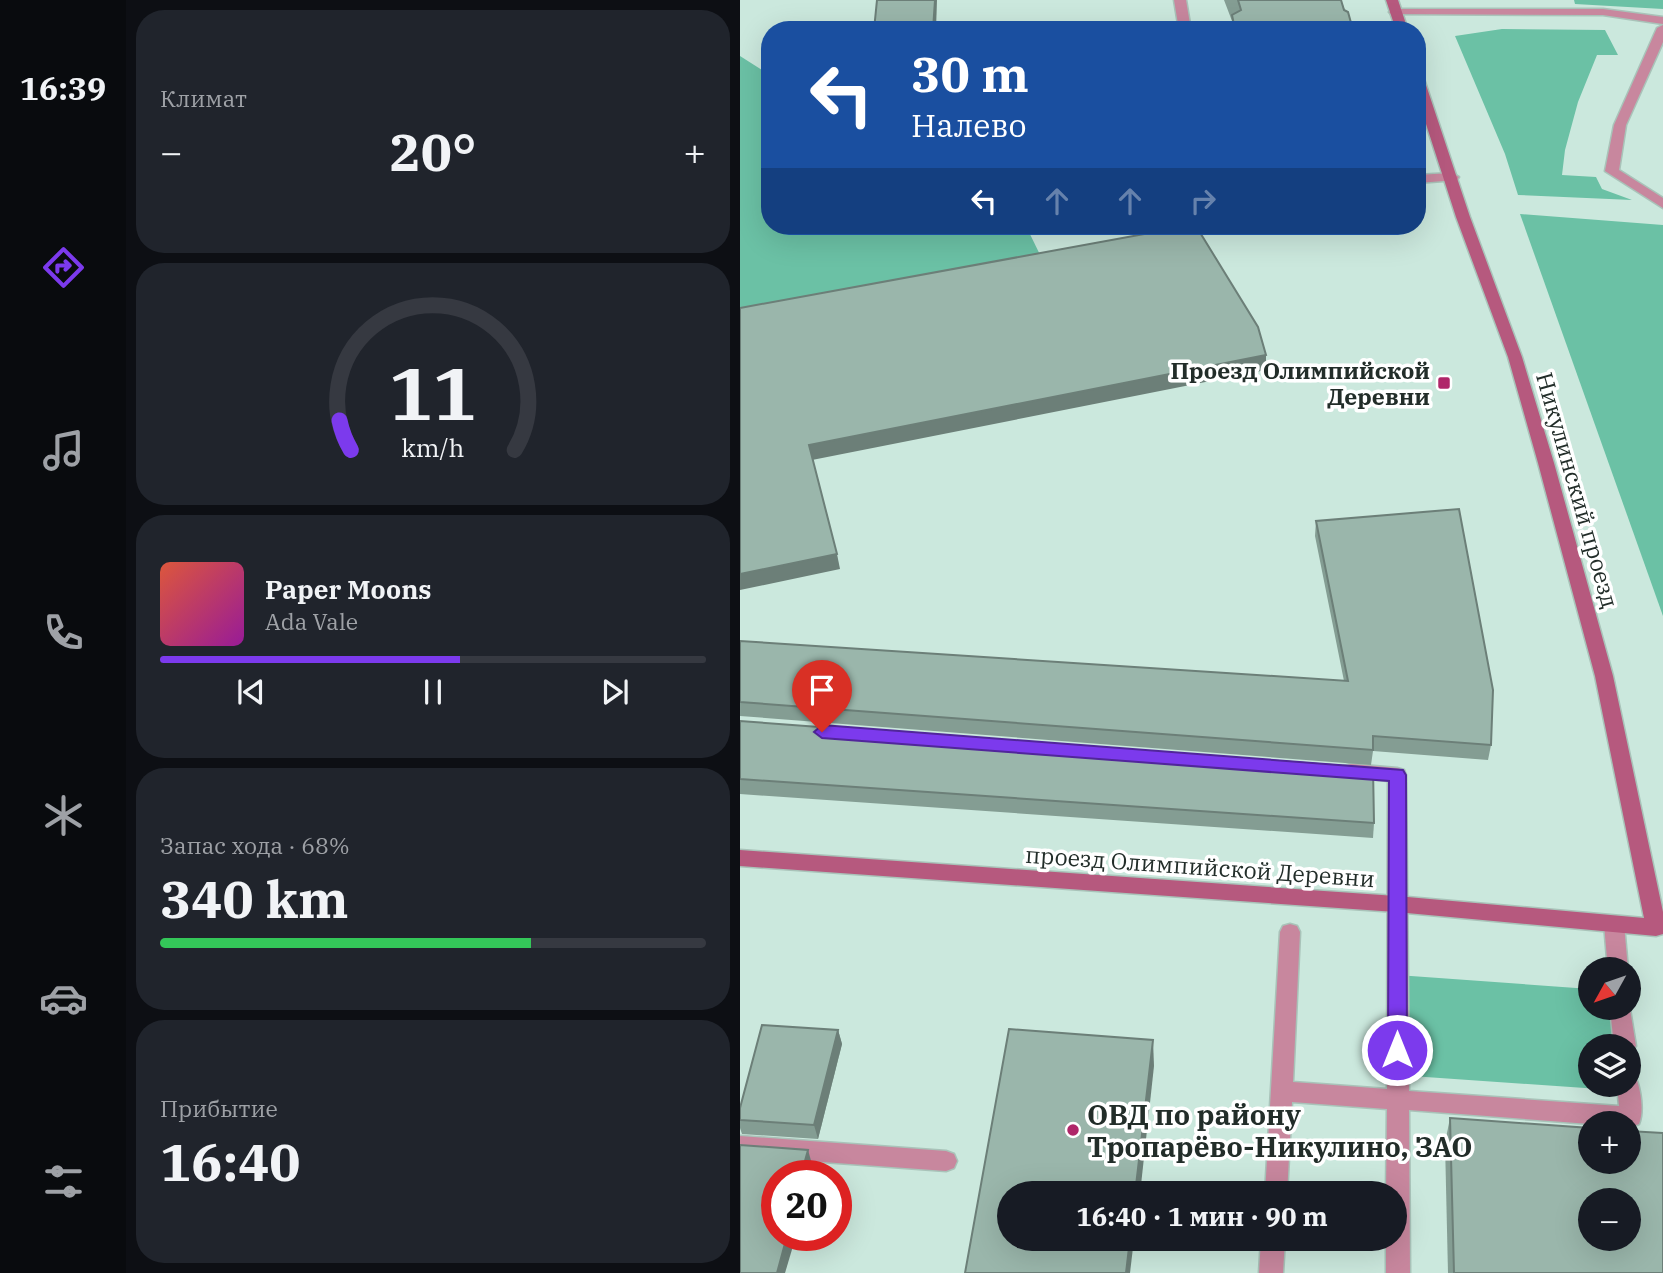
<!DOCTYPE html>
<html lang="ru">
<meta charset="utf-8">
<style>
body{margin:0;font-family:"IBM Plex Serif",serif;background:#20242c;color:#f1f3f6;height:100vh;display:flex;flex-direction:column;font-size:26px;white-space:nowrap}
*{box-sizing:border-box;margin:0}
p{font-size:23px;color:#9ea1a6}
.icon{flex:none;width:38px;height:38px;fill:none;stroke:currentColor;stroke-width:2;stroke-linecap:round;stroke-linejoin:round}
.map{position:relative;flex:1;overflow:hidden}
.drawer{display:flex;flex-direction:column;gap:10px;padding:10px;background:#0d0f14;width:614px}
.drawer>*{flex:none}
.hud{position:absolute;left:21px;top:21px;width:665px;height:214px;border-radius:28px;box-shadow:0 7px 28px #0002;background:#1a4fa0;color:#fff;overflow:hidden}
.needle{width:46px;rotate:230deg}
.buttons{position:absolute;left:838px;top:957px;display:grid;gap:14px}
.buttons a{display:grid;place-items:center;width:63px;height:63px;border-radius:50%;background:#171b24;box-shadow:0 7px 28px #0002;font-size:35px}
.speed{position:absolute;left:21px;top:1160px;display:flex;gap:14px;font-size:35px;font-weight:700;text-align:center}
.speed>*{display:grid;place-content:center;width:91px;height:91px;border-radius:50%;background:#171b24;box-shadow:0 7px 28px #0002;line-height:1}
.speed .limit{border:10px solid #d22;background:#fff;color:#111}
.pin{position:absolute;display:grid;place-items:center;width:60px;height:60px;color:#fff;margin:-72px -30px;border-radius:50% 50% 50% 0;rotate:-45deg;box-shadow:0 0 7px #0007}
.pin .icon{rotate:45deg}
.me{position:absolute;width:77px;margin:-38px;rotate:0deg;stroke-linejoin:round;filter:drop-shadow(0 0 5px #0008)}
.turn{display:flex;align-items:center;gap:24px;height:147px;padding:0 35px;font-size:32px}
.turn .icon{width:91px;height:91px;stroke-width:2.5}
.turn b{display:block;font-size:49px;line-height:60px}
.lanes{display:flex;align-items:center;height:66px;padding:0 35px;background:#0003;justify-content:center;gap:35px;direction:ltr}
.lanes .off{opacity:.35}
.big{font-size:52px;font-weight:700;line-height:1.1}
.drawer .card{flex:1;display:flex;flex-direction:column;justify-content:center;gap:10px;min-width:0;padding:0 24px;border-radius:28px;background:#20242c}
.drawer .dial{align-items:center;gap:0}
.dial svg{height:182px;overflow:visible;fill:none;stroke:#363941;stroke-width:7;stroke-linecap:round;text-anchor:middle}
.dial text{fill:#f1f3f6;stroke:none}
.song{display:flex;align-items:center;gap:21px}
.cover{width:84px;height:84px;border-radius:10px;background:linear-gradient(135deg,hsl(10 70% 55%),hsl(300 70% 35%))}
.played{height:7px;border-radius:4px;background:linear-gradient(90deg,#7c3aed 55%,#363941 55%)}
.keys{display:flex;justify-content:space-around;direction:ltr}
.heat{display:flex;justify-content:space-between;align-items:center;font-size:38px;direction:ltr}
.charge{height:10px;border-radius:5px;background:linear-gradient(90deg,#34c759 68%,#363941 0)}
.trip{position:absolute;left:257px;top:1181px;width:410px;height:70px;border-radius:35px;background:#171b24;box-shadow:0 7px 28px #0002;font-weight:700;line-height:70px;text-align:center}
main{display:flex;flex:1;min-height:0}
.menu{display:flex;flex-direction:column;width:126px;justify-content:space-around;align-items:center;background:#090b0e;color:#9ea1a6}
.menu .icon{width:49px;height:49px}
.menu .current{color:#7c3aed}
.menu b{font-size:32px;color:#f1f3f6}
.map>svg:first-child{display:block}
</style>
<main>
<nav class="menu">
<b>16:39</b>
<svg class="icon current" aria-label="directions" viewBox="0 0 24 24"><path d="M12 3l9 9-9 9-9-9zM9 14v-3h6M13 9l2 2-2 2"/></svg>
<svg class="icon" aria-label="music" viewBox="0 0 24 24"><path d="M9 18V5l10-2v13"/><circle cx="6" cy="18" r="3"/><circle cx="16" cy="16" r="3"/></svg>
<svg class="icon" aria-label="phone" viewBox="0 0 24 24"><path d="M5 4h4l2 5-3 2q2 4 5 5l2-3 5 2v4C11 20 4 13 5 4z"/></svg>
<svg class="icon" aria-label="climate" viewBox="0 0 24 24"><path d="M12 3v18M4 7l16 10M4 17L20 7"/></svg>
<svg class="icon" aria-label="car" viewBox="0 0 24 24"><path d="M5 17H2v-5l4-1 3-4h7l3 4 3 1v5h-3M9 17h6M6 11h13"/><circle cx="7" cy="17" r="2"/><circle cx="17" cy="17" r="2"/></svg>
<svg class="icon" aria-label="filters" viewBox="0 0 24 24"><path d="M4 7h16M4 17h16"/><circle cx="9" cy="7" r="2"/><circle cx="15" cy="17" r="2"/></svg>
</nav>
<section class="drawer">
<div class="card"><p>Климат</p>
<div class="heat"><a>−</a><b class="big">20°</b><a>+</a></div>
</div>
<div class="card dial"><svg viewBox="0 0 100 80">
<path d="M14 69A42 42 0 1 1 86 69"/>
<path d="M14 69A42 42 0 0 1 9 56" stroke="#7c3aed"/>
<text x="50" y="56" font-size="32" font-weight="700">11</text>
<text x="50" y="72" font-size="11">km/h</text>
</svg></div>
<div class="card">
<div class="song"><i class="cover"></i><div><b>Paper Moons</b><p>Ada Vale</p></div></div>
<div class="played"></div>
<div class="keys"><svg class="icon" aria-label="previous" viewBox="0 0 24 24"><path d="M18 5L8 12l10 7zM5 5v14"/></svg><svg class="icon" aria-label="pause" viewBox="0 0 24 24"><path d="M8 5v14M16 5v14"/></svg><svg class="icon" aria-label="next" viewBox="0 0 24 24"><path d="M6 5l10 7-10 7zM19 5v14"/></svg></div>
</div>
<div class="card"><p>Запас хода · 68%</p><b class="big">340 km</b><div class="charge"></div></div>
<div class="card"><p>Прибытие</p><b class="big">16:40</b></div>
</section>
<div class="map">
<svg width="923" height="1273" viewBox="0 0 923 1273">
<rect width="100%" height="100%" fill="#cbe8dd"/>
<!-- green -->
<g fill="#6bc1a5">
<path d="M834,0h89v9l-88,-5z"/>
<path d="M762,29l103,1 13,25h-21l-19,47 -13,48 -3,25 34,2 6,12 30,11 -114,-5 -13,-41 -50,-118z"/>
<path d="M0,56l30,19v151h256l20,41 -306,57z"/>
<path d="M780,214l143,11v391z"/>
<path d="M657,975l193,14v19h31l4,38h-35v39h38v6l-231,-16z"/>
</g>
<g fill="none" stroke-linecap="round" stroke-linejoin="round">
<!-- lane casing -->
<g stroke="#a9c3b9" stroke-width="3">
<g id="lane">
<path d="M434,0h12l5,30h-12z"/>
<path d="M655,9h208l60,8v7l-60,-9 -212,-1 -2,-2z"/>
<path d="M923,25v17l-37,83 -7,45 44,28v10l-58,-37 9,-46 43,-97z"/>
<path d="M712,173l7,4 -2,3 -40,3v-8z"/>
<path d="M611,764l46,4 7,2 2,5 3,316 210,15 -2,-21h12v-9l7,2c5,12 8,34 3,46l-8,3 -2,-3h-39l-181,-14 1,163h-24v-34h8v-45h-8l1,-85 -95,-7 -5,92h-22l15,-262 3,-6 7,-2 7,2 3,6 -7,150 94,7 1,-308 -44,-5 -2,-5 2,-5z"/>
<path d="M874,916l7,2 3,6 4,46h-20l-4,-46 3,-6z"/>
<path d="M889,1003l7,43 -7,8v-8h-15l-4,-38h19z"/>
<path d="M0,1136l206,15 8,3 3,7 -3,7 -8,3 -206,-15z"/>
<path d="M521,1239h24l-2,34h-24z"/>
</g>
</g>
<!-- secondary casing -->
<g stroke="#a9c3b9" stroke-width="3">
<g id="secondary">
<path d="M646,0h12l10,30h-12z"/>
<path d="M677,72l6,4 47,141 52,140 32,106 59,213 50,236v22l-7,2 -260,-24 -656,-46v-16l656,46 248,22 -49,-242 -57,-213 -30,-106 -52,-140 -39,-121z"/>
</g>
</g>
<!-- lane -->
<use href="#lane" fill="#c8879e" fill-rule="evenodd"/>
<!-- secondary -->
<use href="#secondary" fill="#b6597e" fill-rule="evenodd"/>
</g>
<!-- wall -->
<g fill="#849d93">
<path d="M484,0h117l12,30h-121v-9z"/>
<path d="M576,521l175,224 -3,15 -115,-9 -2,14 -631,-49v-75l604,40 -29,-145z"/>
<path d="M0,721l634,102 -1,15 -633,-44z"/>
<path d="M98,1030l4,14 -24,95 -76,-5 -2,-6v-20z"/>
<path d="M710,1118l213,155h-215l-3,-130z"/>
</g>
<!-- shaded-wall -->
<g fill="#6c7f78">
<path d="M195,0h2l-1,30h-3z"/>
<path d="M526,355v15l-454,90 -3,-15z"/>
<path d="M97,554l3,15 -100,21v-16z"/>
<path d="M98,1030l4,14 -24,95 -4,-14z"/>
<path d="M413,1040l1,26 -14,128h-5z"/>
<path d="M68,1150l4,14 -3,12h-5l-1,-8z"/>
<path d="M47,1236h9l-11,37h-8z"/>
<path d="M390,1239h4l-4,34h-4z"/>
</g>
<!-- building -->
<g fill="#9ab6ab" stroke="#6c7f78" stroke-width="2" fill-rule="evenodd">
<path d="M137,0h58l-2,30h-59z"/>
<path d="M498,0h103l3,10 4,2 5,18h-118l-3,-15 9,-5z"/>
<path d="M448,226h8l62,101 8,28 -457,90 28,109 -97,20v-266z"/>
<path d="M719,509l34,181 -2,55 -118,-9v14l-633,-48v-61l608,40 -32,-160z"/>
<path d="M0,721l633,47 1,55 -634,-44z"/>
<path d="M22,1025l76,5 -24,95 -74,-5v-12z"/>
<path d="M269,1029l144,11 -18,154h-125v45h120l-4,34h-161z"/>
<path d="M710,1118l140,10v34h39v-31l34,2v140h-209zM850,1200h39v39h-39z"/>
<path d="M0,1145l68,5 -5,18h3l-2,8h-27v60h10l-10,37h-37z"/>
</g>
<!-- route -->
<path fill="#7c3aed" stroke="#51269a" stroke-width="2" d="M82,725l581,45 3,5 1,275 -3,6 -7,3 -7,-3 -2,-6 1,-269 -567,-43 -8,-6z"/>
<!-- markers -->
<g fill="#af2669" stroke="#fff" stroke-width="2.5">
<rect x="697" y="376" width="14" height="14" rx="3.5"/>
<circle cx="333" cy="1130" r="7"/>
</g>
<g text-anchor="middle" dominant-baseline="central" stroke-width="7" stroke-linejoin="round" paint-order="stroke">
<!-- poi labels -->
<g font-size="23" font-weight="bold" fill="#222d29" stroke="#fff" text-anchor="end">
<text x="690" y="370">Проезд Олимпийской<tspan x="690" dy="26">Деревни</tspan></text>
</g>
<!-- street labels -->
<g font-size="23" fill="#222d29" stroke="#fff">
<text transform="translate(838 490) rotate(74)">Никулинский проезд</text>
<text transform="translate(460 866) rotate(4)">проезд Олимпийской Деревни</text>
</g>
<!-- near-poi labels -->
<g font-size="28" font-weight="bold" fill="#222d29" stroke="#fff" text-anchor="start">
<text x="347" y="1114">ОВД по району<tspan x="347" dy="32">Тропарёво-Никулино, ЗАО</tspan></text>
</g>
</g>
</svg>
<div class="buttons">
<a><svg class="needle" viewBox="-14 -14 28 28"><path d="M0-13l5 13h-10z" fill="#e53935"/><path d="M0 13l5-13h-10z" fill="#9ea1a6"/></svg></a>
<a><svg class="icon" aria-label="layers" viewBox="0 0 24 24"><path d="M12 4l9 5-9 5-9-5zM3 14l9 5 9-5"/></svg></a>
<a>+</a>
<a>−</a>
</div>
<div class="speed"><div class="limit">20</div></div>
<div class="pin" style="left:82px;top:732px;background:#d93025"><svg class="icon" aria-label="arrive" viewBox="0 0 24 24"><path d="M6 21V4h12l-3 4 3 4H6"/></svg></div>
<svg class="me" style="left:657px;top:1050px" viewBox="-20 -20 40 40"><circle r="17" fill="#7c3aed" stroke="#fff" stroke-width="3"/><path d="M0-11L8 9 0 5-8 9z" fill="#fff"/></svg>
<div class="trip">16:40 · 1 мин · 90 m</div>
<div class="hud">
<div class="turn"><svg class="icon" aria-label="left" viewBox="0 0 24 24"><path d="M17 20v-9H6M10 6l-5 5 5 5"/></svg><div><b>30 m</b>Налево</div></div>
<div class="lanes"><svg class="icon" aria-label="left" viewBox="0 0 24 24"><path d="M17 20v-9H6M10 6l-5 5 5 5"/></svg><svg class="icon off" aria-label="ahead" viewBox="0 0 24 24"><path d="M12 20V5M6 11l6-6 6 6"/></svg><svg class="icon off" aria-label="ahead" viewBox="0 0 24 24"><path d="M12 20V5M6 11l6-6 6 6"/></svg><svg class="icon off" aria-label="right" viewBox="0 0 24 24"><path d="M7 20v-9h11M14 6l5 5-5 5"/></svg></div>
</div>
</div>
</main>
